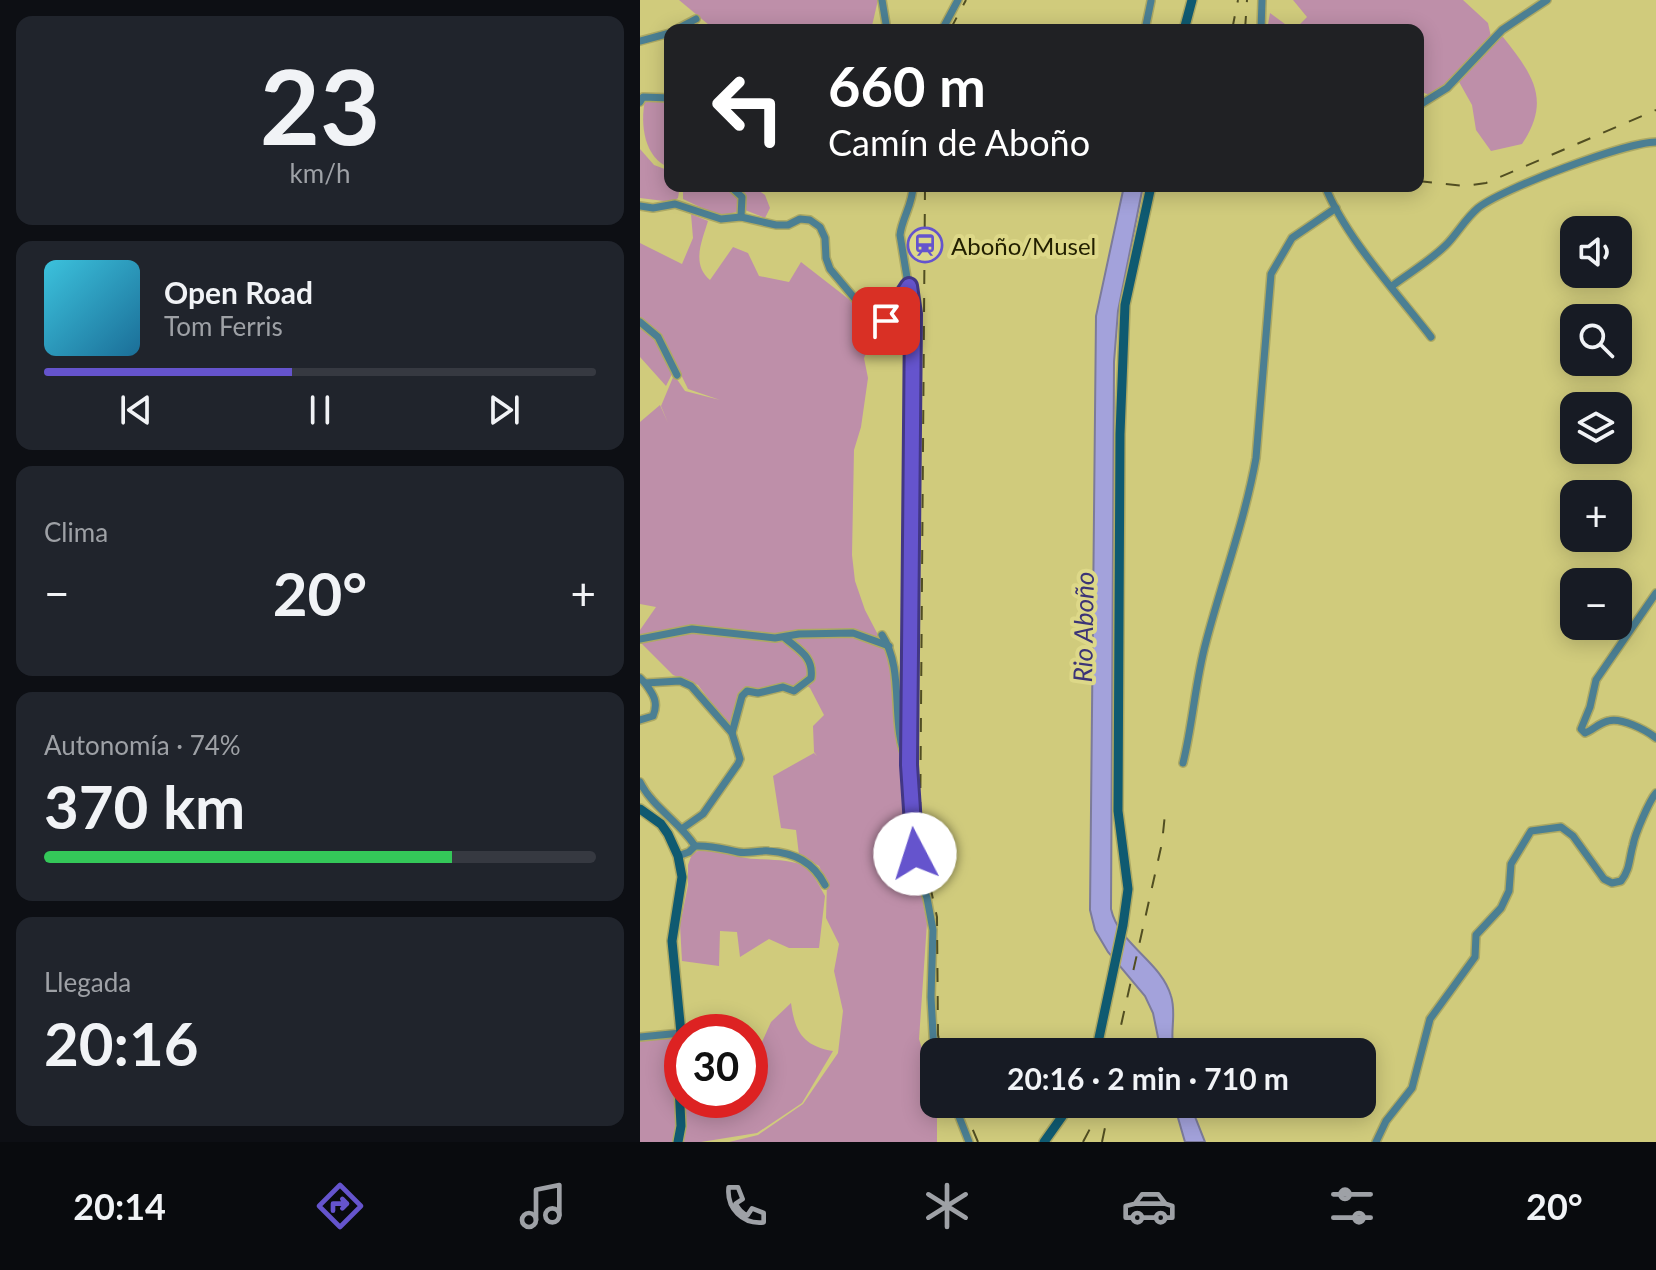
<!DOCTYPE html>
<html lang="es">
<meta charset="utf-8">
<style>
body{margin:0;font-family:Lato,sans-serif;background:#20242c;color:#f1f3f6;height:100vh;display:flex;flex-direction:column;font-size:30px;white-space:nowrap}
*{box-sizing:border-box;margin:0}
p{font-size:26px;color:#9ea1a6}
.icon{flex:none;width:44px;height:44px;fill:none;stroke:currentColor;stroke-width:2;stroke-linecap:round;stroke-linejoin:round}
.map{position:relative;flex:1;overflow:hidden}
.sheet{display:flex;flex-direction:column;gap:16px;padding:16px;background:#0d0f14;width:640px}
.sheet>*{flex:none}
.hud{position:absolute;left:24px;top:24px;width:760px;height:168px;border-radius:16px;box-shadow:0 4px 20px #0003;background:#202124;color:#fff;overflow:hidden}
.tools{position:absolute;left:920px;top:216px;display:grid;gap:16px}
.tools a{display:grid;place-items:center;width:72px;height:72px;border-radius:16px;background:#171b24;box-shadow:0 4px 20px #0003;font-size:40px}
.speed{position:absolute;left:24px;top:1014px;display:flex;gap:16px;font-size:40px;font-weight:700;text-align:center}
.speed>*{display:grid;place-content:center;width:104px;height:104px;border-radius:50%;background:#171b24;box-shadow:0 4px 20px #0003;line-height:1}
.speed .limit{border:12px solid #d22;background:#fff;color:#111}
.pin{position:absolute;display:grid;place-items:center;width:68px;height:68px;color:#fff;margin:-34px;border-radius:16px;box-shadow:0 4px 12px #0006}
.me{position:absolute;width:88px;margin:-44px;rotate:355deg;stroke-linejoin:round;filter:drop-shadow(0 0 6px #0008)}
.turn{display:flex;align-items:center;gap:28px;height:168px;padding:0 32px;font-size:36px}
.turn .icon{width:104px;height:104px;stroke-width:2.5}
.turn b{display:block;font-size:56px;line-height:68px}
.big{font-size:60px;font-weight:700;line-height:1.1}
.sheet .card{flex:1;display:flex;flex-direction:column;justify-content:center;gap:12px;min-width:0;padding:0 28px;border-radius:16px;background:#20242c}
.sheet .dial{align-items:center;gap:0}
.dial b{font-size:104px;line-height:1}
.song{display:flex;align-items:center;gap:24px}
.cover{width:96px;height:96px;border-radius:12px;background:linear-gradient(135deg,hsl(190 70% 55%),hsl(200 70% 35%))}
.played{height:8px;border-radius:4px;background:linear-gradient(90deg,#6554cd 45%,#363941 45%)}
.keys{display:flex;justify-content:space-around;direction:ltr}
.heat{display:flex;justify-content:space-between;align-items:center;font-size:44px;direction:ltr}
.charge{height:12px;border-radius:6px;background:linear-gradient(90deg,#34c759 74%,#363941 0)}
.trip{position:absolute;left:280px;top:1038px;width:456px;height:80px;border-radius:16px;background:#171b24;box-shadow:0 4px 20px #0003;font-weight:700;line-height:80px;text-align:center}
.tab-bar{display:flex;height:128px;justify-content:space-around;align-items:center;background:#090b0e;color:#9ea1a6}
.tab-bar .icon{width:56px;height:56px}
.tab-bar .selected{color:#6554cd}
.tab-bar b{font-size:36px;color:#f1f3f6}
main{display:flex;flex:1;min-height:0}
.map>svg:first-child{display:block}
</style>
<main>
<section class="sheet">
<div class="card dial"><b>23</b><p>km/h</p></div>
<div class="card">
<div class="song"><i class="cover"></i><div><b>Open Road</b><p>Tom Ferris</p></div></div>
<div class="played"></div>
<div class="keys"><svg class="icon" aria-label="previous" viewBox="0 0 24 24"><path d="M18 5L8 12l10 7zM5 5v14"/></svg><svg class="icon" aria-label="pause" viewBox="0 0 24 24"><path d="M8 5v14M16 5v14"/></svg><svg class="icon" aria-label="next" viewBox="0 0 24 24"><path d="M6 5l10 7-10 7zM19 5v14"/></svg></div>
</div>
<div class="card"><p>Clima</p>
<div class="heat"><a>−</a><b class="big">20°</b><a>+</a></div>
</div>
<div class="card"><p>Autonomía · 74%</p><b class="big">370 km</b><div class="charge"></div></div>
<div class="card"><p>Llegada</p><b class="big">20:16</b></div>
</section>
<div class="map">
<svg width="1016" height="1142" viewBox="0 0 1016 1142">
<rect width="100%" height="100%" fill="#d0cb7c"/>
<!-- green -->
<g fill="#be8fa9">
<path d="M39,0h199l-7,30h-156z"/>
<path d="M653,0h170l25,23 3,14 -46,48 -16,10 -11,-5v-60h-151l3,-17 15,11 13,2 9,-9z"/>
<path d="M859,37h4c29,37 49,62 19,107l-31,7 -15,-21 -4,-25 -14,-25z"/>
<path d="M5,100l25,1v67c-26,-10 -30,-43 -25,-68z"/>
<path d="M0,149l14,16 16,6v15h10l-2,12 -6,4 -32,-4z"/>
<path d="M43,186h69l13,9 5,13 -5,10 -20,-8 -26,6 -36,-17z"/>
<path d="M51,214l17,7c-6,20 -17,43 2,59l23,-33 15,6 11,23 30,6 12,-20 54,42 15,18 1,20 -7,16 4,20 -7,49 -7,23 -2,105 3,26 10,29 23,44 12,96 6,17 7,82 14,74 -8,116 15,49v16h3v38h-208l29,-7 45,-31 35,-51 5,-42 -9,-40 5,-27 -13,-26 1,-35 -8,-17 -20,-11 -3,-25 -15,-2 -8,-52 41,-23 3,3 -3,-4 -1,-26 11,-11 -14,-27 -7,-5c-16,9 -38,12 -54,6l-19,39 -32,-43 -25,-10 -33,-33v-12l16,-23 -16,-3v-182l20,-17 8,18 -7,-17 13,-31 11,16 35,9 -32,-11 -19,-39 3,24 -6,12 -26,-29v-114l42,21 11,-26z"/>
<path d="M65,847c17,4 36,12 52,12 20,1 34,1 52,8l16,29 -6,52h-30l-20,-9 -29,18 -3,-25 -17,-1 -1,35 -37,-5 -2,-36 8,-40v-20l4,-11z"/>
<path d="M151,1003c4,29 12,43 42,48l-31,52 -45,30 -56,9h-61v-102l35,-3 7,2v61h68v-47l8,-2 13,-29z"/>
</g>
<!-- water -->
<g fill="#a3a2db" stroke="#7c7b99" stroke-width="2">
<path d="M484,186h19l-25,125 -4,51 -3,547c8,36 50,52 60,87 6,18 -2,37 3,56h-13l-8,-39 -8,-17 -37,-44 -13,-22 -5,-20 6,-594z"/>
<path d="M534,1104h16l15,38h-20z"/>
</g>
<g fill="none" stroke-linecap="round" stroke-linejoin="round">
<!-- street casing -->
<g stroke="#ada963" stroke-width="10">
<g id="street">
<path d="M242,0l5,30"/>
<path d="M360,29l2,1"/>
<path d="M35,30l21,-11"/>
<path d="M302,30l16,-30"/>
<path d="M505,30l6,-29"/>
<path d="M621,30l1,-30"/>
<path d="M0,41l30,-8"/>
<path d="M0,102l3,-5 27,1"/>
<path d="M778,106l29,-18 55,-58 45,-30"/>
<path d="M90,186l12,11 -1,20"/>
<path d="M273,186c0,18 -11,32 -13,49l13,79 -4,451 8,105 10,28 6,32 -2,67 3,55"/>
<path d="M685,186c20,51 72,107 106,151"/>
<path d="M0,206l13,2 22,-4 46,15 20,-2 35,8h12l12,-6 10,1 10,7 5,11 1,20 4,11 42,50 7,4 7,-2 23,-35"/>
<path d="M752,286c17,-13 38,-25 54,-41 11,-11 19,-26 32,-37 23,-19 148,-66 178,-66"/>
<path d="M0,322l18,15 19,38"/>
<path d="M1016,593l-60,87 -6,27 -9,22 4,4c8,-3 14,-10 23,-12 13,-4 38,9 48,17"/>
<path d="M242,635c24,37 7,89 26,128"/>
<path d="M0,639l52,-10 83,9 24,-4 54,-1 36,13"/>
<path d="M0,678l5,5 35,-2 11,5 41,47"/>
<path d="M0,720l13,-4c6,-14 0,-22 -8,-33"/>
<path d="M543,763c10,-40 12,-81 23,-121 16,-61 39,-122 50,-184l15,-184 21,-36 44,-30"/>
<path d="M0,782c13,26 40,40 55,64"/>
<path d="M43,828l20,-14 35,-50 2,-5 -8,-26 10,-37 5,-5 11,2 25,-6 11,4 17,-13c3,-21 -12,-28 -26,-40"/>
<path d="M38,856l11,-4 6,-6c16,-1 28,3 43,6 10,2 21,-2 31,-1 26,2 44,11 56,34"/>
<path d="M0,1037l41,-4"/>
<path d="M314,1104l15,38"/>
<path d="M736,1142l10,-21 26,-33 18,-69 45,-62 1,-22 25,-27 8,-17 2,-27 20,-33 30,-4 12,9 31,43 8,4 9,-2c9,-11 8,-22 12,-36 2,-11 16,-44 23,-52"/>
</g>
</g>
<!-- secondary casing -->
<g stroke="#ada963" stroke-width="12">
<g id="secondary">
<path d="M544,30l8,-30"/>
<path d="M0,809l21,15 7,10 10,22 4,21 -10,64 9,92 -2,52 2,41 -3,16"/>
<path d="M456,1052l27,-127 5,-36 -10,-78 2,-377 5,-129 26,-119"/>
<path d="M404,1142l27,-38"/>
</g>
</g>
<!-- street -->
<use href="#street" stroke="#4b7f93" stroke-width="7"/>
<!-- secondary -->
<use href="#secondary" stroke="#0f5a71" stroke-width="9"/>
<!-- rail -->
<g stroke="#514e22" stroke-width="2" stroke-dasharray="14 14" stroke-linecap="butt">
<path d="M310,30l16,-30"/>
<path d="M592,30l6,-30"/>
<path d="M605,30l2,-30"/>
<path d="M778,181l47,5 21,-3 170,-73"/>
<path d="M285,186l-5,655 17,76 1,118 4,17"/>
<path d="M475,1052l47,-209 3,-29"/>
<path d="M322,1104l16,38"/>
<path d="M443,1142l20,-38"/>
<path d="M462,1142l8,-38"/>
</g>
</g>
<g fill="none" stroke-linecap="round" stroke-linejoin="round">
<!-- route casing -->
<g stroke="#423785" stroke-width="20">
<path id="route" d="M246,321l23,-35 4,28 -4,451 6,89"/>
</g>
<!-- route -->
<use href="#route" stroke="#6554cd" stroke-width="14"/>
</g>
<!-- icons -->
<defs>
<g id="station-ring" transform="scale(1.8)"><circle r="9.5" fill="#ddd888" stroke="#6554cd" stroke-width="1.5"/><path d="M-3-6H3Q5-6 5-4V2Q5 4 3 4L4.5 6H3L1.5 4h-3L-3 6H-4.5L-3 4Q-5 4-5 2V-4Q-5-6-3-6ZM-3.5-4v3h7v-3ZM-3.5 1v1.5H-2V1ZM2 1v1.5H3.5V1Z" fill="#6554cd"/></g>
</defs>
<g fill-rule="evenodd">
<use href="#station-ring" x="285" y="245"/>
</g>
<g text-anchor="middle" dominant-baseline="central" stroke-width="8" stroke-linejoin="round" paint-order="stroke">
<!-- poi labels -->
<g font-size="24" fill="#221f00" stroke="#ddd888" text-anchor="start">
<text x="311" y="245">Aboño/Musel</text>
</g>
<!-- water labels -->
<g font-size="26" font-style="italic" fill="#3b3377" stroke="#ddd888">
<text transform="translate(443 627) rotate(-89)">Rio Aboño</text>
</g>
</g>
</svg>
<div class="tools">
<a><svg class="icon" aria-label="sound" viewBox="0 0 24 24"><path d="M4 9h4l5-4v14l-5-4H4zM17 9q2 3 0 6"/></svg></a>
<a><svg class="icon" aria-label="search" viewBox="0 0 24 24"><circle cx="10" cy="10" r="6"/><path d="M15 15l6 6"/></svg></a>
<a><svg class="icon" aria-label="layers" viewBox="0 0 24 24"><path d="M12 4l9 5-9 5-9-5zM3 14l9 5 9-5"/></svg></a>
<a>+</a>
<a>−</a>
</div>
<div class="speed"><div class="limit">30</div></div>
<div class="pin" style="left:246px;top:321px;background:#d93025"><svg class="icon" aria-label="arrive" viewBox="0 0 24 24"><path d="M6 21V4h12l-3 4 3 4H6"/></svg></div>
<svg class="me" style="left:275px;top:854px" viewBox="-20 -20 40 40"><circle r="19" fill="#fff"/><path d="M0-13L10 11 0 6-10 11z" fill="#6554cd"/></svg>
<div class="trip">20:16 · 2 min · 710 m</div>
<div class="hud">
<div class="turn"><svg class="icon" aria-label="left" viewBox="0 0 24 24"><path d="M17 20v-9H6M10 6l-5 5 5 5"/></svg><div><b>660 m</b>Camín de Aboño</div></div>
</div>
</div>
</main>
<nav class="tab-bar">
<b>20:14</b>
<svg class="icon selected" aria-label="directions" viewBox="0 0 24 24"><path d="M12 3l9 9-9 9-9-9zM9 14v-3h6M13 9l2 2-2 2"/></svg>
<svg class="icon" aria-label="music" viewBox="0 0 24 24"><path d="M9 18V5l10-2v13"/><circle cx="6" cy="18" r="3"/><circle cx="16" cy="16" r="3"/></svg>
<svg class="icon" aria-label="phone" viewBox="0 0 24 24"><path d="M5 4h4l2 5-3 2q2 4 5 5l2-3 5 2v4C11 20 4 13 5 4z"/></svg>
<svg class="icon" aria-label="climate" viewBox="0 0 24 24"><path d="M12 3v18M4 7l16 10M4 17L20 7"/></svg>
<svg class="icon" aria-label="car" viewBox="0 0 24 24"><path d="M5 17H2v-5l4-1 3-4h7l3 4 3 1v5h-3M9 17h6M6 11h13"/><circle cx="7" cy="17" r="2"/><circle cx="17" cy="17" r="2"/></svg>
<svg class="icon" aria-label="filters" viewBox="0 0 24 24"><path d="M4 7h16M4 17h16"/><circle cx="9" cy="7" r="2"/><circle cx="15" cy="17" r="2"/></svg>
<b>20°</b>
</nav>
